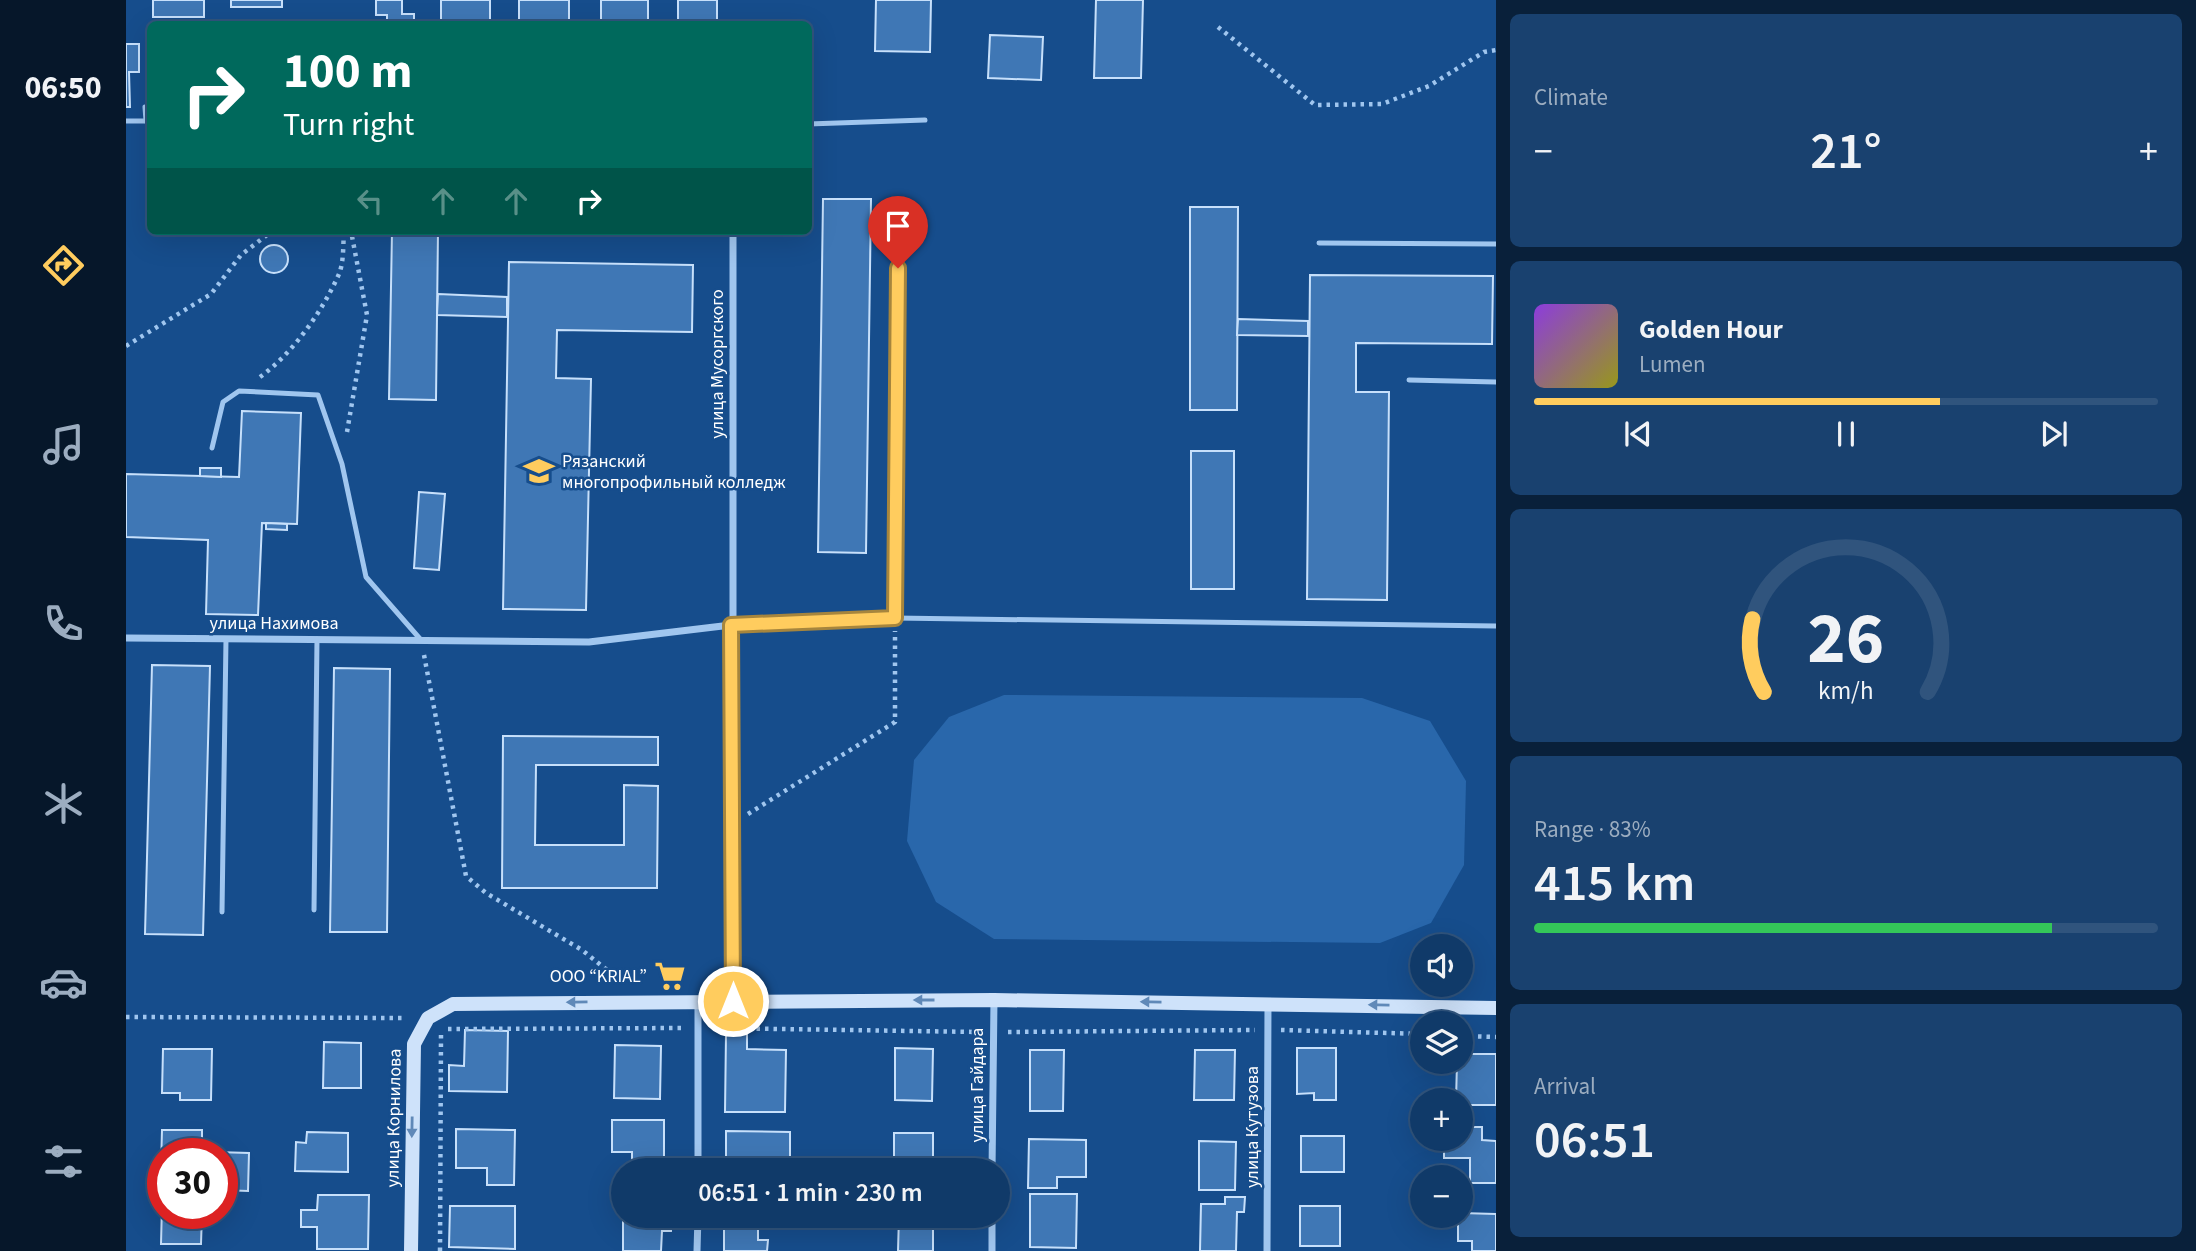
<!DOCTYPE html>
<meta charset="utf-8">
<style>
body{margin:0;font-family:"Source Sans 3",sans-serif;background:#19416f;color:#f1f3f6;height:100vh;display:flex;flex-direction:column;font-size:26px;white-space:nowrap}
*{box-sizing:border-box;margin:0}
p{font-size:23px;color:#9cadc0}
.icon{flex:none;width:38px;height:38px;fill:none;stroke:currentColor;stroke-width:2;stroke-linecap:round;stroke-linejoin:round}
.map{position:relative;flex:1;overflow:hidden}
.drawer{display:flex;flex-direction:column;gap:14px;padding:14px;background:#09203a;width:700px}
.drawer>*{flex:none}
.hud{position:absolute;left:21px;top:21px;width:665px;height:214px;border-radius:10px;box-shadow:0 7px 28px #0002,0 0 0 2px #30547d;background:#00695c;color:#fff;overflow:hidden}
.buttons{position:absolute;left:1284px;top:934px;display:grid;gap:14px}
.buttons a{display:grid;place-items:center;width:63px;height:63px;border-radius:50%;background:#103a69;box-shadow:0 7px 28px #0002,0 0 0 2px #30547d;font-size:35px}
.speed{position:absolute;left:21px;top:1138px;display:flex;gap:14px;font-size:35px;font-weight:700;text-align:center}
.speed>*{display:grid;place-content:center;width:91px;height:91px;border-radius:50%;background:#103a69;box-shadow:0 7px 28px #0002,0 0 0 2px #30547d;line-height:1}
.speed .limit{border:10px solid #d22;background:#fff;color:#111}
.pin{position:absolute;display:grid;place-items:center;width:60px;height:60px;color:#fff;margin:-72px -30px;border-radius:50% 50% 50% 0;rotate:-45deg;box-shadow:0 0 7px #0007}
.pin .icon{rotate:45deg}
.me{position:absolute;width:77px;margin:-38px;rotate:0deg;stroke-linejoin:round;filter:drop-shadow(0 0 5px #0008)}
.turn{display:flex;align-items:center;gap:24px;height:147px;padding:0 21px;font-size:32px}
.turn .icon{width:91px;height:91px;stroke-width:2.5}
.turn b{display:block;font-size:49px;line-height:60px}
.lanes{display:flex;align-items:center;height:66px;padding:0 21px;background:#0003;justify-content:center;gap:35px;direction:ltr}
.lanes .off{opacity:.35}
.big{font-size:52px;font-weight:600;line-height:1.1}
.drawer .tile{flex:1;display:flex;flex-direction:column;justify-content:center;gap:10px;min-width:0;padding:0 24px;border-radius:10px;background:#19416f}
.drawer .dial{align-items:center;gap:0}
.dial svg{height:182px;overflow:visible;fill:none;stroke:#30547d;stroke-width:7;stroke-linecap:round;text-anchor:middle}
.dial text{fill:#f1f3f6;stroke:none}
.song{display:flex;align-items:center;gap:21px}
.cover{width:84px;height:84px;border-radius:10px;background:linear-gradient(135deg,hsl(270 70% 55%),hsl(60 70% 35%))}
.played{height:7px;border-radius:4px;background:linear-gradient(90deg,#ffcc5e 65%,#30547d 65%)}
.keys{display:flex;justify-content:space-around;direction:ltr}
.heat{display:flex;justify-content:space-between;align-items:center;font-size:38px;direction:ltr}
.charge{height:10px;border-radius:5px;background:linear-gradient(90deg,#34c759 83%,#30547d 0)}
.trip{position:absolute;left:485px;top:1158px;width:399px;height:70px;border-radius:35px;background:#103a69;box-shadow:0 7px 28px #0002,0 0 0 2px #30547d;font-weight:600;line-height:70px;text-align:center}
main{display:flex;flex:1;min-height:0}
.tabs{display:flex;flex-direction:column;width:126px;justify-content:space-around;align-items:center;background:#06172a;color:#9cadc0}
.tabs .icon{width:49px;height:49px}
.tabs .selected{color:#ffcc5e}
.tabs b{font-size:32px;color:#f1f3f6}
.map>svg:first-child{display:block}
</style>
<main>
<nav class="tabs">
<b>06:50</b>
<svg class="icon selected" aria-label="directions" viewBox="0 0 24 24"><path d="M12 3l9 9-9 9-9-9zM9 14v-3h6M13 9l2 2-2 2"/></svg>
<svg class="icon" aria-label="music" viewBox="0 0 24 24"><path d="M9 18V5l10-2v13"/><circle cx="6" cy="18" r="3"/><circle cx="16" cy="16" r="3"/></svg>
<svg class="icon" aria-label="phone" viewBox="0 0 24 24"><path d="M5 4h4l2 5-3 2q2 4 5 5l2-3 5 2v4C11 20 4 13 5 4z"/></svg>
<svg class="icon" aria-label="climate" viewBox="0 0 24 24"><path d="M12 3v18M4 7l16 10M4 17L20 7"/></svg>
<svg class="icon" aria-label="car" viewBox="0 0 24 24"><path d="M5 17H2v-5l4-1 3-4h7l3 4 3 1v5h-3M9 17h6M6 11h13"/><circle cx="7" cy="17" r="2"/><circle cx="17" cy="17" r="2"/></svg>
<svg class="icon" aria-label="filters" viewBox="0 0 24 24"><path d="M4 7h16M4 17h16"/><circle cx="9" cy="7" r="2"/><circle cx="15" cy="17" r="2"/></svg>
</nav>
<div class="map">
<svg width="1370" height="1251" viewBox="0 0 1370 1251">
<rect width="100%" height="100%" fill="#164d8c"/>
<!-- green -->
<path fill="#2967ab" d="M878,695l358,3 68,23 36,60 -2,84 -33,58 -51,20 -386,-4 -58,-37 -29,-61 7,-81 35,-43z"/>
<!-- building -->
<g fill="#3f77b5" stroke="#c7e0fb" stroke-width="2">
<rect x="27" y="0" width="51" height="17"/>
<rect x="105" y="0" width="51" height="7"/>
<path d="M250,0h26v14h12v10h-27v-9h-11z"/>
<rect x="315" y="0" width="49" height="24"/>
<rect x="393" y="0" width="50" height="24"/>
<rect x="475" y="0" width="47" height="24"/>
<rect x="552" y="0" width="39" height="24"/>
<path d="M750,0h55l-1,52 -55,-1z"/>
<path d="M970,0h47l-2,78h-47z"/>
<path d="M864,35l53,2 -2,43 -53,-2z"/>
<path d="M0,44h13v28h-10l1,35h-4z"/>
<path d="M697,199h48l-5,354 -48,-1z"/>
<path d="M1064,207h48l-1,203h-47z"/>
<path d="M266,231h46l-2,169 -47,-1z"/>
<circle cx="148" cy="259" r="14"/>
<path d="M383,262l184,3 -1,67 -135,-2 -1,48 35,1 -5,231 -83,-1z"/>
<path d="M1184,275l183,1 -1,68 -136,-1v49h33l-2,208 -80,-1z"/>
<path d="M312,294l69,3v20l-70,-2z"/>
<path d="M1112,319l70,2v15l-71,-1z"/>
<path d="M116,411l59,2 -4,111 -35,-1 -4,92 -52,-1 2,-74 -82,-3v-63l113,3z"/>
<rect x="1065" y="451" width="43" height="138"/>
<path d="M74,468h21v9l-21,-1z"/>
<path d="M293,492l26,2 -6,76 -25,-2z"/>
<path d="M140,523l21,1v6l-21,-1z"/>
<path d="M26,665l58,1 -7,269 -58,-1z"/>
<path d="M208,668l56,1 -3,263h-57z"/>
<path d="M377,736l155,1v28h-122l-1,80h89v-60l34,1 -1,102h-155z"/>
<path d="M339,1030l43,1 -1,61 -58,-1v-26l15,1z"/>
<path d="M600,1034h21v15l39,1 -1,62h-60z"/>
<path d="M198,1042l37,1v45h-38z"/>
<path d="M489,1045l46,1 -1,53 -46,-1z"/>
<path d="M769,1048l38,1 -1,52 -37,-1z"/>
<path d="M1171,1048h39v52h-22v-7l-17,1z"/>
<path d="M37,1049h49l-1,51h-31v-7h-18z"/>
<path d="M904,1050h34l-1,61h-33z"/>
<path d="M1069,1050h40l-1,50h-40z"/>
<path d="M1335,1054h35v51h-35v-4h-5l1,-39h4z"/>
<path d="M486,1120h52v51h-32v-19h-20z"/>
<path d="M1335,1127h21v13l14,1v42h-26v-25h-26v-19h17z"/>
<path d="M330,1129l59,1 -1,55h-27v-17h-31z"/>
<path d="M36,1130h40v23h-39l-2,13z"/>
<path d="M600,1131l64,1v39h-64z"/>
<path d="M181,1132l41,1v39l-53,-1 1,-29 10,1z"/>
<rect x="768" y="1133" width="39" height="38"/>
<rect x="1175" y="1136" width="43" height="36"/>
<path d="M903,1139l57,1v37h-29v11h-29z"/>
<path d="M1073,1141l37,1 -1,48h-36z"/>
<path d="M90,1152l33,1 -1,38 -26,-1v-37z"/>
<path d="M904,1194h47l-1,54 -46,-1z"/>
<path d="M192,1195h51l-1,54h-51v-22h-16v-17h16z"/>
<path d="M1099,1197h20l-1,15h-7l-1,39h-36l1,-47h24z"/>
<path d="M36,1205l1,8h39l-1,31h-40z"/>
<path d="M324,1206h65v43l-66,-2z"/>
<rect x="1174" y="1206" width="40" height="40"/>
<path d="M1335,1213l35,1v37h-24v-10h-14v-25z"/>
<path d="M497,1216h49l-1,15h-9l-1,20h-38z"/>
<path d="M598,1216h34v24h10l-1,11h-43z"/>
<path d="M773,1216h34v35h-35z"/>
</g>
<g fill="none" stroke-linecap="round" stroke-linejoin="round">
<!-- path -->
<g stroke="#a0c6ef" stroke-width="4.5" stroke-dasharray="3.5 5" stroke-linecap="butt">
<path d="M1092,27l97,78 67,-1 47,-18 55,-34 12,-2"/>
<path d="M0,346l85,-52 30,-39 31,-24"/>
<path d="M134,377c33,-24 62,-65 79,-103 5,-12 4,-30 5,-43"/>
<path d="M221,432l20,-117 -16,-84"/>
<path d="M298,655l42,221 20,17 96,57 40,32"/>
<path d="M622,814l147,-92v-91"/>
<path d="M0,1017l280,1"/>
<path d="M588,1028l264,4"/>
<path d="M322,1029l236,-1"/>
<path d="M1155,1030l142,4"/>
<path d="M882,1032l247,-2"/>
<path d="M1335,1036l35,1"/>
<path d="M314,1251l1,-216"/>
</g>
<!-- lane -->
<g stroke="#a0c6ef" stroke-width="5">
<path d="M19,107l1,14"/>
<path d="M0,121h24"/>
<path d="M682,124l117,-4"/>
<path d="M1193,243l177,1"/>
<path d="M1283,380l87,2"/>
<path d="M86,448l11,-46 16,-11 79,4 24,69 24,113 55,63"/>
<path d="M769,618l601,8"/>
<path d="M606,625l163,-7 3,-376"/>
<path d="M188,910l3,-271"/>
<path d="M96,912l4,-273"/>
</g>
<!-- street -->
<g stroke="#a0c6ef" stroke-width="7">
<path d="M0,638l463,4 142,-17"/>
<path d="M607,1001v-770"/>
<path d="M572,1171v-171"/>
<path d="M866,1171l2,-171"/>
<path d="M571,1251l1,-35"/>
<path d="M866,1251v-35"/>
<path d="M1141,1251l1,-248"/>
</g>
<!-- secondary -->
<path stroke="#cee2fa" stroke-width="14" d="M285,1251l3,-207 14,-26 25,-14 541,-4 502,8"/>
</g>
<!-- one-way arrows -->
<defs><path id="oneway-solid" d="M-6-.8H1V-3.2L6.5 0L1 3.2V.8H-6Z" transform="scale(1.75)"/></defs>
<g fill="#6089b8">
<use href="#oneway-solid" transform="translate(798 1000) rotate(180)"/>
<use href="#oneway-solid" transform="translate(451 1002) rotate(179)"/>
<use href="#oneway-solid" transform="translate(1025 1002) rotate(-179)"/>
<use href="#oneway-solid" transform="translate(1253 1005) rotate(-179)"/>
<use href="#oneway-solid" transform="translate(286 1127) rotate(91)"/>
</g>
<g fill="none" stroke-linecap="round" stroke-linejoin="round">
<!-- route casing -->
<g stroke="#a6853d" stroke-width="18">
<path id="route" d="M607,1001l-2,-376 164,-7 3,-350"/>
</g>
<!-- route -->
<use href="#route" stroke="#ffcc5e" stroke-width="12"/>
</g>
<!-- icons -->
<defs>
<g id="university-bare" transform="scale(2.415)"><path d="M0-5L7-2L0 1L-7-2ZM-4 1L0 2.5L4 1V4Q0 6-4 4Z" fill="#ffcc5e" stroke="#164d8c" stroke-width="2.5" paint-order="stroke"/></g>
<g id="supermarket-bare" transform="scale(2.415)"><path d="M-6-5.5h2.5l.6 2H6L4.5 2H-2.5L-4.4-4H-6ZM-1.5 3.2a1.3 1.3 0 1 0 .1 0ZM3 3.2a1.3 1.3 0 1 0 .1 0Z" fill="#ffcc5e" stroke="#164d8c" stroke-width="2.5" paint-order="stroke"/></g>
</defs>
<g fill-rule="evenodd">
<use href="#university-bare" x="413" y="471"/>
<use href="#supermarket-bare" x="544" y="976"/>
</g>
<g text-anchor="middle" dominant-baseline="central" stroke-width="5" stroke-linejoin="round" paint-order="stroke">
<!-- street labels -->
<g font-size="18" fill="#fff" stroke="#164d8c">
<text transform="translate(591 364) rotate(-90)">улица Мусоргского</text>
<text x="148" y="623">улица Нахимова</text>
<text transform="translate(851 1085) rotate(-90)">улица Гайдара</text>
<text transform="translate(268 1118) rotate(-89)">улица Корнилова</text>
<text transform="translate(1126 1127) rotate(-90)">улица Кутузова</text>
</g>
<!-- poi labels -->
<g font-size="18" fill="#fff" stroke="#164d8c" text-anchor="start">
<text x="436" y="461">Рязанский<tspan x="436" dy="21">многопрофильный колледж</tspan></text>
<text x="521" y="976" text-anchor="end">OOO “KRIAL”</text>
</g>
</g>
</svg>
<div class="buttons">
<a><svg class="icon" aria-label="sound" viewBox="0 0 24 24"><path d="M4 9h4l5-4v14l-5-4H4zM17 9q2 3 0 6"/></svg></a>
<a><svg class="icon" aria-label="layers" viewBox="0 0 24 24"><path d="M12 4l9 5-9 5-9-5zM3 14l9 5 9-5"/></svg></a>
<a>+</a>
<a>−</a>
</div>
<div class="speed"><div class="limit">30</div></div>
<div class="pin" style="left:772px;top:268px;background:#d93025"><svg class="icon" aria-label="arrive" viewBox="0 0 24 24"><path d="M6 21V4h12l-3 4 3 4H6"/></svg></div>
<svg class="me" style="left:607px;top:1001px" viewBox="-20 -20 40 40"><circle r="17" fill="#ffcc5e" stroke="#fff" stroke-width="3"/><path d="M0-11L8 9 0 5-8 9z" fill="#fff"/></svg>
<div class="trip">06:51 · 1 min · 230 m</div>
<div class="hud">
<div class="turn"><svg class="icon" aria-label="right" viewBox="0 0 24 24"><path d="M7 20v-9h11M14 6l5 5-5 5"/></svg><div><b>100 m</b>Turn right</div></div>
<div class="lanes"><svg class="icon off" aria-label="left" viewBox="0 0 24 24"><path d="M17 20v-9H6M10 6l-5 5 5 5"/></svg><svg class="icon off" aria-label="ahead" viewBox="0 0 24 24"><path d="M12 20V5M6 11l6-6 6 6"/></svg><svg class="icon off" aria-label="ahead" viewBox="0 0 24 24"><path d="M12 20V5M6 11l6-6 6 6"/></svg><svg class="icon" aria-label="right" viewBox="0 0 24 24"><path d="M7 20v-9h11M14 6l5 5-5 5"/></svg></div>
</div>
</div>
<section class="drawer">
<div class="tile"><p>Climate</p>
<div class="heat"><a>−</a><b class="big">21°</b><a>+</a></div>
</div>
<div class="tile">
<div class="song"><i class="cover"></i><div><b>Golden Hour</b><p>Lumen</p></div></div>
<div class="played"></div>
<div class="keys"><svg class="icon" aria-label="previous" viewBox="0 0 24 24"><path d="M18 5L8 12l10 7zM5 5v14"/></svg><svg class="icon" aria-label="pause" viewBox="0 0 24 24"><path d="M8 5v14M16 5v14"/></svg><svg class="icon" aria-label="next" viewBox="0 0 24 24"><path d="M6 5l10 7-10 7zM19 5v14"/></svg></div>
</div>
<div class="tile dial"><svg viewBox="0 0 100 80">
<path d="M14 69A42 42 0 1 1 86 69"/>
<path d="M14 69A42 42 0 0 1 9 37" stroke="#ffcc5e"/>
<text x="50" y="56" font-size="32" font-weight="700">26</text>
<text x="50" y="72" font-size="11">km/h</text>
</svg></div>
<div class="tile"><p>Range · 83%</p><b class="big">415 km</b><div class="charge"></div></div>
<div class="tile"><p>Arrival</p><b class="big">06:51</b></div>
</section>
</main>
